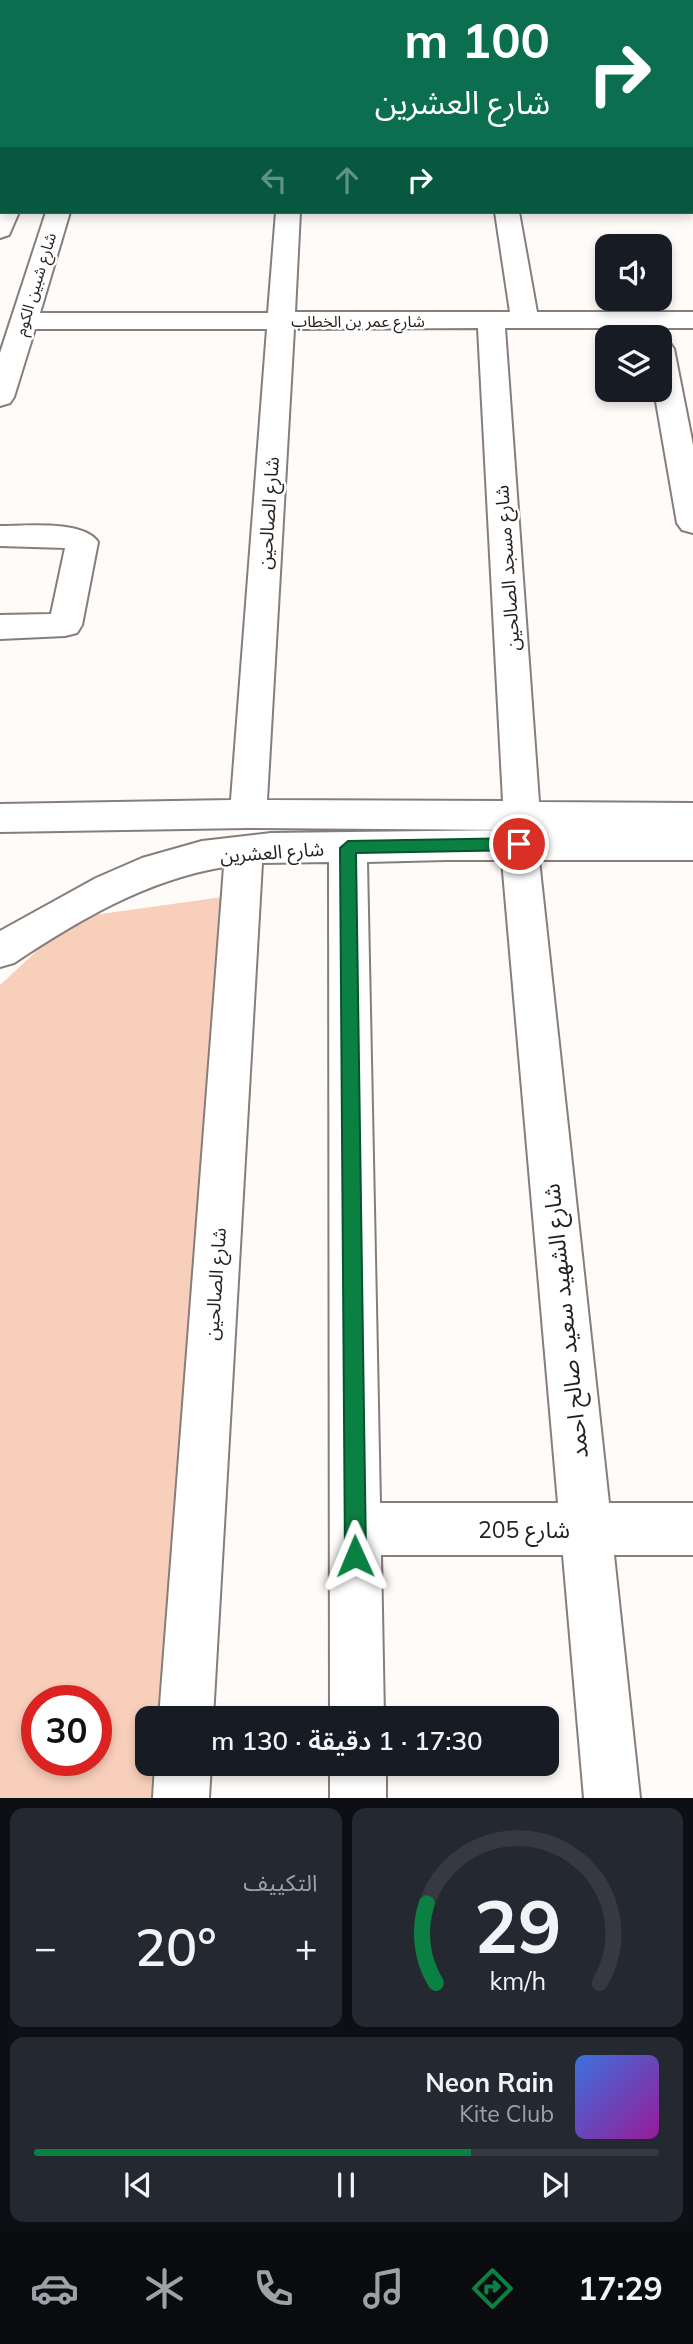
<!DOCTYPE html>
<html lang="ar">
<meta charset="utf-8">
<style>
body{margin:0;font-family:Mulish,"Noto Sans Arabic",sans-serif;background:#242831;color:#f1f3f6;direction:rtl;height:100vh;display:flex;flex-direction:column;font-size:26px;white-space:nowrap}
*{box-sizing:border-box;margin:0}
p{font-size:23px;color:#9ea1a6}
.icon{flex:none;width:38px;height:38px;fill:none;stroke:currentColor;stroke-width:2;stroke-linecap:round;stroke-linejoin:round}
.map{position:relative;height:1798px;overflow:hidden;direction:ltr}
.sheet{display:flex;flex-direction:column;gap:10px;padding:10px;background:#0d0f14;flex:1}
.sheet>*{flex:none}
.banner{position:absolute;left:0px;top:0px;width:693px;height:214px;box-shadow:0 4px 10px #0003;direction:rtl;background:#0b6e4f;color:#fff;overflow:hidden}
.controls{position:absolute;left:595px;top:234px;display:grid;gap:14px}
.controls a{display:grid;place-items:center;width:77px;height:77px;border-radius:14px;background:#171b24;box-shadow:0 4px 10px #0003;font-size:35px}
.speed{position:absolute;left:21px;top:1685px;display:flex;gap:14px;font-size:35px;font-weight:700;text-align:center}
.speed>*{display:grid;place-content:center;width:91px;height:91px;border-radius:50%;background:#171b24;box-shadow:0 4px 10px #0003;line-height:1}
.speed .limit{border:10px solid #d22;background:#fff;color:#111}
.pin{position:absolute;display:grid;place-items:center;width:60px;height:60px;color:#fff;margin:-30px;border:4px solid #fff;border-radius:50%;box-shadow:0 2px 7px #0007}
.me{position:absolute;width:77px;margin:-38px;rotate:359deg;stroke-linejoin:round;filter:drop-shadow(0 0 5px #0008)}
.turn{display:flex;align-items:center;gap:24px;height:147px;padding:0 28px;font-size:32px}
.turn .icon{width:91px;height:91px;stroke-width:2.5}
.turn b{display:block;font-size:49px;line-height:60px}
.lanes{display:flex;align-items:center;height:66px;padding:0 28px;background:#0003;justify-content:center;gap:35px;direction:ltr}
.lanes .off{opacity:.35}
.big{font-size:52px;font-weight:600;line-height:1.1}
.sheet .widget{flex:1;display:flex;flex-direction:column;justify-content:center;gap:10px;min-width:0;padding:0 24px;border-radius:14px;background:#242831}
.sheet .dial{align-items:center;gap:0}
.dial svg{height:182px;overflow:visible;fill:none;stroke:#363941;stroke-width:7;stroke-linecap:round;text-anchor:middle}
.dial text{fill:#f1f3f6;stroke:none}
.song{display:flex;align-items:center;gap:21px}
.cover{width:84px;height:84px;border-radius:10px;background:linear-gradient(135deg,hsl(220 70% 55%),hsl(300 70% 35%))}
.played{height:7px;border-radius:4px;background:linear-gradient(90deg,#0b8043 70%,#363941 70%)}
.keys{display:flex;justify-content:space-around;direction:ltr}
.heat{display:flex;justify-content:space-between;align-items:center;font-size:38px;direction:ltr}
.sheet .tiles{flex:1;display:grid;gap:10px;grid-template-columns:1fr 1fr}
.widget:last-child{grid-column:span 2}
.trip{position:absolute;left:135px;top:1706px;width:424px;height:70px;border-radius:14px;background:#171b24;box-shadow:0 4px 10px #0003;font-weight:600;line-height:70px;text-align:center;direction:rtl}
.dock{display:flex;height:112px;justify-content:space-around;align-items:center;background:#090b0e;color:#9ea1a6}
.dock .icon{width:49px;height:49px}
.dock .current{color:#0b8043}
.dock b{font-size:32px;color:#f1f3f6}
.map>svg:first-child{display:block}
</style>
<div class="map">
<svg width="693" height="1798" viewBox="0 0 693 1798">
<rect width="100%" height="100%" fill="#fefbf9"/>
<!-- green -->
<path fill="#f8cfbb" fill-rule="evenodd" d="M237,895l-76,823h-14v46h9l-3,34h-153v-813l72,-67zM37,1701h59v59h-59z"/>
<g fill="none" stroke-linecap="round" stroke-linejoin="round">
<!-- minor casing -->
<g stroke="#867e7a" stroke-width="4">
<g id="minor">
<rect x="62" y="0" width="20" height="2"/>
<rect x="105" y="0" width="20" height="2"/>
<rect x="292" y="0" width="20" height="2"/>
<rect x="636" y="0" width="20" height="2"/>
<rect x="691" y="27" width="2" height="12"/>
<rect x="691" y="84" width="2" height="14"/>
<rect x="0" y="132" width="2" height="14"/>
<rect x="691" y="164" width="2" height="19"/>
<path d="M0,206l2,6h17l-10,23 -9,3z"/>
<path d="M46,212h24l-30,101h228l8,-101h24l-5,100h215l-15,-100h24l18,100h156v16h-188l34,474 154,1v57h-154l70,643h84v52h-79l26,243h-56l-21,-243h-182l3,163h-54l-1,-856 -67,1 -49,855h-54l65,-851c-78,13 -145,53 -210,96l-14,4v-36l96,-53 46,-20 60,-17 69,-8 246,-3 -269,-2 -248,4v-28l231,-4 36,-471h-232l-21,68 -4,6 -10,3v-53zM478,328l25,473 -236,-1 27,-471zM446,860h56l56,643h-178l-13,-641z"/>
<path d="M660,341l10,2 4,6 19,96v88l-11,-3 -5,-7 -23,-133h6z"/>
<path d="M0,526c25,0 84,-6 98,16l-16,83 -5,8 -12,3 -65,3v-24l51,-1 14,-66 -65,-2z"/>
<path d="M155,1764h56l-2,34h-56z"/>
<rect x="330" y="1764" width="56" height="34"/>
</g>
</g>
<!-- minor -->
<use href="#minor" fill="#fff" fill-rule="evenodd"/>
</g>
<!-- route -->
<path fill="#0b8043" stroke="#07532c" stroke-width="2" d="M519,838l8,6 -8,6 -163,3 10,703 -3,7 -8,3 -7,-3 -3,-7 -5,-708 8,-7z"/>
<g text-anchor="middle" dominant-baseline="central" stroke-width="5" stroke-linejoin="round" paint-order="stroke">
<!-- far-street labels -->
<g font-size="16" fill="#221f1d" stroke="#fff">
<text transform="translate(35 284) rotate(-73)">شارع شبين الكوم</text>
<text x="358" y="321">شارع عمر بن الخطاب</text>
</g>
<!-- street labels -->
<g font-size="19" fill="#221f1d" stroke="#fff">
<text transform="translate(268 513) rotate(-86)">شارع الصالحين</text>
<text transform="translate(507 568) rotate(-94)">شارع مسجد الصالحين</text>
<text transform="translate(272 852) rotate(-4)">شارع العشرين</text>
<text transform="translate(215 1284) rotate(-86)">شارع الصالحين</text>
</g>
<!-- near-street labels -->
<g font-size="23" fill="#221f1d" stroke="#fff">
<text transform="translate(565 1321) rotate(-96)">شارع الشهيد سعيد صالح احمد</text>
<text x="524" y="1529">شارع 205</text>
</g>
</g>
</svg>
<div class="controls">
<a><svg class="icon" aria-label="sound" viewBox="0 0 24 24"><path d="M4 9h4l5-4v14l-5-4H4zM17 9q2 3 0 6"/></svg></a>
<a><svg class="icon" aria-label="layers" viewBox="0 0 24 24"><path d="M12 4l9 5-9 5-9-5zM3 14l9 5 9-5"/></svg></a>
</div>
<div class="speed"><div class="limit">30</div></div>
<div class="pin" style="left:519px;top:844px;background:#d93025"><svg class="icon" aria-label="arrive" viewBox="0 0 24 24"><path d="M6 21V4h12l-3 4 3 4H6"/></svg></div>
<svg class="me" style="left:355px;top:1556px" viewBox="-20 -20 40 40"><path d="M0-17L14 15 0 8-14 15z" fill="#0b8043" stroke="#fff" stroke-width="4"/></svg>
<div class="trip">17:30 · 1 دقيقة · 130 m</div>
<div class="banner">
<div class="turn"><svg class="icon" aria-label="right" viewBox="0 0 24 24"><path d="M7 20v-9h11M14 6l5 5-5 5"/></svg><div><b>100 m</b>شارع العشرين</div></div>
<div class="lanes"><svg class="icon off" aria-label="left" viewBox="0 0 24 24"><path d="M17 20v-9H6M10 6l-5 5 5 5"/></svg><svg class="icon off" aria-label="ahead" viewBox="0 0 24 24"><path d="M12 20V5M6 11l6-6 6 6"/></svg><svg class="icon" aria-label="right" viewBox="0 0 24 24"><path d="M7 20v-9h11M14 6l5 5-5 5"/></svg></div>
</div>
</div>
<section class="sheet">
<div class="tiles">
<div class="widget dial"><svg viewBox="0 0 100 80">
<path d="M14 69A42 42 0 1 1 86 69"/>
<path d="M14 69A42 42 0 0 1 10 34" stroke="#0b8043"/>
<text x="50" y="56" font-size="32" font-weight="700">29</text>
<text x="50" y="72" font-size="11">km/h</text>
</svg></div>
<div class="widget"><p>التكييف</p>
<div class="heat"><a>−</a><b class="big">20°</b><a>+</a></div>
</div>
<div class="widget">
<div class="song"><i class="cover"></i><div><b>Neon Rain</b><p>Kite Club</p></div></div>
<div class="played"></div>
<div class="keys"><svg class="icon" aria-label="previous" viewBox="0 0 24 24"><path d="M18 5L8 12l10 7zM5 5v14"/></svg><svg class="icon" aria-label="pause" viewBox="0 0 24 24"><path d="M8 5v14M16 5v14"/></svg><svg class="icon" aria-label="next" viewBox="0 0 24 24"><path d="M6 5l10 7-10 7zM19 5v14"/></svg></div>
</div>
</div>
</section>
<nav class="dock">
<b>17:29</b>
<svg class="icon current" aria-label="directions" viewBox="0 0 24 24"><path d="M12 3l9 9-9 9-9-9zM9 14v-3h6M13 9l2 2-2 2"/></svg>
<svg class="icon" aria-label="music" viewBox="0 0 24 24"><path d="M9 18V5l10-2v13"/><circle cx="6" cy="18" r="3"/><circle cx="16" cy="16" r="3"/></svg>
<svg class="icon" aria-label="phone" viewBox="0 0 24 24"><path d="M5 4h4l2 5-3 2q2 4 5 5l2-3 5 2v4C11 20 4 13 5 4z"/></svg>
<svg class="icon" aria-label="climate" viewBox="0 0 24 24"><path d="M12 3v18M4 7l16 10M4 17L20 7"/></svg>
<svg class="icon" aria-label="car" viewBox="0 0 24 24"><path d="M5 17H2v-5l4-1 3-4h7l3 4 3 1v5h-3M9 17h6M6 11h13"/><circle cx="7" cy="17" r="2"/><circle cx="17" cy="17" r="2"/></svg>
</nav>
